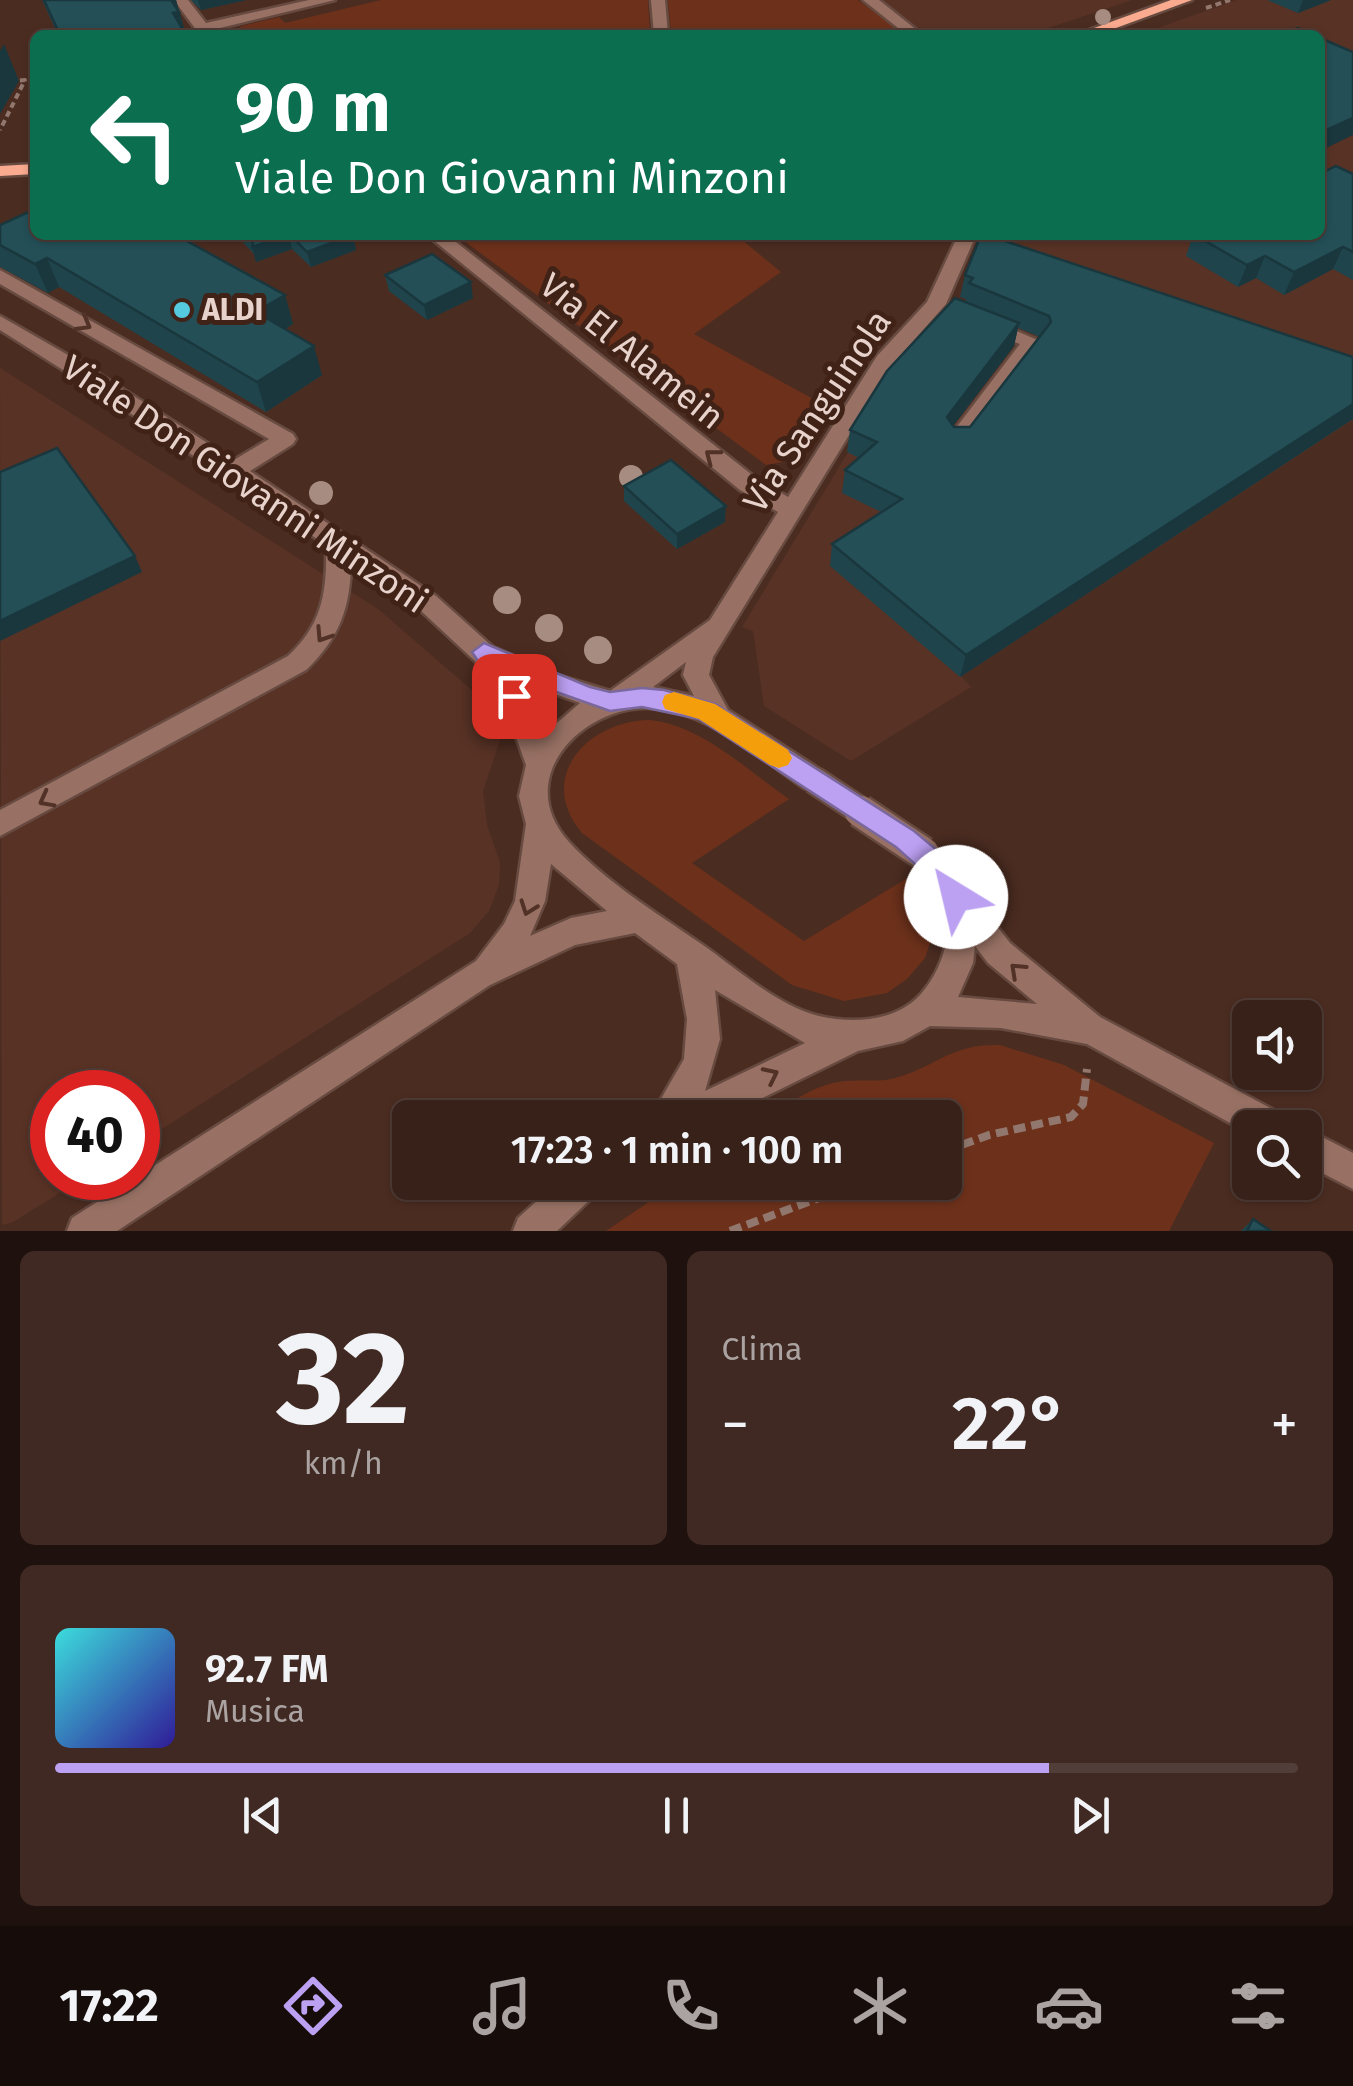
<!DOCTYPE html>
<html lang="it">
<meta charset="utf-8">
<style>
body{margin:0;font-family:"Fira Sans",sans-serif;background:#3f2922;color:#f1f3f6;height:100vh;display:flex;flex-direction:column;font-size:38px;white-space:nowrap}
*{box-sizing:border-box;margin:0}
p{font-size:32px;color:#aba3a2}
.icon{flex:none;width:55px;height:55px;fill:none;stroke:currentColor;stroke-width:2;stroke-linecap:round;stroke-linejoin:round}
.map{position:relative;height:1231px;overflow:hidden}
.side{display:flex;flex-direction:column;gap:20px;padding:20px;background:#1f120e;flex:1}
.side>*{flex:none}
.top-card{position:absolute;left:30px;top:30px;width:1295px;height:210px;border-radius:15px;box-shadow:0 2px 8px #0004,0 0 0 2px #523e38;background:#0b6e4f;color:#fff;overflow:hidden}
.fabs{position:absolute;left:1232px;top:1000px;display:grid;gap:20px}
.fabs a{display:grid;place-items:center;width:90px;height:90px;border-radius:15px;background:#382119;box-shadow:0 2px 8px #0004,0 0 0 2px #523e38;font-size:50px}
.speed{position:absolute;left:30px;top:1070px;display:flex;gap:20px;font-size:50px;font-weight:700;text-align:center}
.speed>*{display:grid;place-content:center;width:130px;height:130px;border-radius:50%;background:#382119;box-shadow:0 2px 8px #0004,0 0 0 2px #523e38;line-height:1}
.speed .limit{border:15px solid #d22;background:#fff;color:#111}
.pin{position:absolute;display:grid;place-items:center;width:85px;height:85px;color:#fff;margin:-42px;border-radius:20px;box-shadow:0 5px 15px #0006}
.me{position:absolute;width:110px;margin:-55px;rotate:324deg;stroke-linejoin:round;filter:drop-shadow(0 0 8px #0008)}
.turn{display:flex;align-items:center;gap:35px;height:210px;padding:0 40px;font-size:45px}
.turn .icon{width:130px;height:130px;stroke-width:2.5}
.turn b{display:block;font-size:70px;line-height:85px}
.big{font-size:75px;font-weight:600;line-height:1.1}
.side .card{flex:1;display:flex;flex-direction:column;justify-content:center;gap:15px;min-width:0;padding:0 35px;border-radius:15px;background:#3f2922}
.side .dial{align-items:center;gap:0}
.dial b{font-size:130px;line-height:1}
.song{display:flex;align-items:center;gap:30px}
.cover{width:120px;height:120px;border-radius:15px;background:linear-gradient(135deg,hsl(180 70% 55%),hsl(250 70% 35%))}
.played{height:10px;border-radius:5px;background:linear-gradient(90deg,#bca0f2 80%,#523e38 80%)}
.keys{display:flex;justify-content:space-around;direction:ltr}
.heat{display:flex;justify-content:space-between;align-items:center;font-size:55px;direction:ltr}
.side .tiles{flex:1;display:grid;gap:20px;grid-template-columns:1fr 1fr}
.card:last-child{grid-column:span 2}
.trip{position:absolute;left:392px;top:1100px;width:570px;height:100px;border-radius:15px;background:#382119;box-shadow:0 2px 8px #0004,0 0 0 2px #523e38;font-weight:600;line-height:100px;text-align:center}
.menu{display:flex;height:160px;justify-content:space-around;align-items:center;background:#160d0a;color:#aba3a2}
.menu .icon{width:70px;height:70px}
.menu .selected{color:#bca0f2}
.menu b{font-size:45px;color:#f1f3f6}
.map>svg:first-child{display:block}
</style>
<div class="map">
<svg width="1353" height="1231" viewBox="0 0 1353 1231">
<rect width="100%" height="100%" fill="#4b2c21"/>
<!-- built -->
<g fill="#583225">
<path d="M877,0h255l-105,35h-102z"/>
<path d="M1237,0h116v420l-392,256 10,11 -120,74 -87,-55 -11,-75 -11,-4 142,-234 92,-103 9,-55h335v-200h-182z"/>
<path d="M0,368l378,241 110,95 14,30 -19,57 4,34 13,37 -1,23 -10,26 -19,22 -332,211v-52h-86v86h32l-71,44 -11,3z"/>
</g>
<!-- green -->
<g fill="#6d311b">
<path d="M381,0h267l2,33 -420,2 12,-9 37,-9 6,6z"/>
<path d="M668,0h190l47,35h-234z"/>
<path d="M456,235h280l45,37 -87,62 121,66 -32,62 -17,3z"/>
<path d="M649,720c51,4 99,51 140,79l-97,64 112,78 105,-64 13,17 9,22 1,21 -7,21 -18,21 -20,14 -43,8 -52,-16 -210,-152c-47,-56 6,-112 67,-113z"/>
<path d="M1000,1045l64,20 150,78 -45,88h-563l71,-48 268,-1v-64l-176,-1c23,-16 47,-33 76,-36 18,-2 36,2 54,-4 41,-13 52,-33 101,-32z"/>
</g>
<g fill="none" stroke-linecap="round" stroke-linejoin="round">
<!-- minor casing -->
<g stroke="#674a40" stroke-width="5">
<g id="minor">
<path d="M174,0h14l18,23 103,-23h26l-123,30 3,5h-15z"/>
<path d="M651,0h14l3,35h-14z"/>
<path d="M863,0h16l44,35h-16z"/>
<path d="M427,235h20l309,243 32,19 89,-141 50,-54 31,-67h18l-30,69 -54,61 -179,292 -4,18 19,35 96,62 4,8 -4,8 -10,4 -10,-4c-42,-29 -86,-68 -137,-78 -74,-16 -160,64 -98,132 37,40 86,70 131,101 34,23 73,60 115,72 35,9 80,8 106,-21 21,-24 37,-67 17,-97 -9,-15 -22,-28 -30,-44l5,-9 10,-4 10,4 77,99 90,74 185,99 5,12h-40v6l-163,-90 -86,-16 -71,-2 -27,15 -45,10 -136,67h-72l34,-59 3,-40 -10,-55 -42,-31 -60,12 -85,40 -373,246h-50l5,-13 404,-257 28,-37 11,-23 11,-77 -7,-28 7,-31 -21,-59 -29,-44 -57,-53 -68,-48c0,46 -12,78 -45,109l-306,166v-26l288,-154c35,-32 39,-65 38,-111l-214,-144 -112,-71v-14l87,50 147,94 35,-21 -269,-155v-14l293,164 3,5 -3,5 -43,27 186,125 57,51 64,28 53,16 100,-71 68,-108 -38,-22zM686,662l-3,13 11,21 -41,-9zM517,680l63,23 -37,32zM551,864l56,47 -36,7 -41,18 15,-35zM975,946l13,17 49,41 -79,-7 15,-34zM715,990l90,53 -100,48 15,-52z"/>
<path d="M987,318l55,24 -77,104 -8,2 -11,-7 74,-97 -40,-16v-8z"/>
<path d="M1305,1128l48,25v36l-48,-25z"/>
<path d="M558,1182h43l-5,12 -39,37h-44l5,-13z"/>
</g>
</g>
<!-- major casing -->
<g stroke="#674a40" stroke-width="5">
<g id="major">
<path d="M1171,0h21l-95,35h-22z"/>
<path d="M35,164v10l-35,2v-10z"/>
</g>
</g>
<!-- path-far1 -->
<g stroke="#91776e" stroke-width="4" stroke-dasharray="6 4" stroke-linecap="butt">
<path d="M1206,8l24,-8"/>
<path d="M0,82l25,-2 -25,50"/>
</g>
<!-- path -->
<g stroke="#91776e" stroke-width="8" stroke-dasharray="12 6" stroke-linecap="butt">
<path d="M945,1151l44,-16 82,-18 12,-13 4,-35"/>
<path d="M730,1231l132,-49"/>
</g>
<!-- minor -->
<use href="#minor" fill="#987164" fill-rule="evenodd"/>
<!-- major -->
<use href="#major" fill="#faab8f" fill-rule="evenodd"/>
<!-- minor-bridge-far1 casing -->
<g stroke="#674a40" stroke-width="30" stroke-linecap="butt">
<path id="minor-bridge-far1" d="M814,780l50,33"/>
</g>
<!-- minor-bridge casing -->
<g stroke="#674a40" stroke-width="36" stroke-linecap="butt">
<path id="minor-bridge" d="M860,811l63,42"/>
</g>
<!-- minor-bridge-far1 -->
<use href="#minor-bridge-far1" stroke="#987164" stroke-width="25"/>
<!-- minor-bridge -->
<use href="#minor-bridge" stroke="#987164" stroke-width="31"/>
</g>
<!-- trees -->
<g fill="#a78c82">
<circle cx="1103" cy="17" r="8"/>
<circle cx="631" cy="477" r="12"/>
<circle cx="321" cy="493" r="12"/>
<circle cx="507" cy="600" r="14"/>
<circle cx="549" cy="628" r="14"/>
<circle cx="598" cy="650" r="14"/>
</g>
<!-- wall -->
<g fill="#1f444b" fill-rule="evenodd">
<path d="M42,0h134l10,35h-128z"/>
<path d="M191,0h55l-45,10z"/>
<path d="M1267,0h64l-33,13z"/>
<path d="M1353,174v106l-20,-11 -49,26 -28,-17 -18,9 -52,-31 7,-21h127z"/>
<path d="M0,225l285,70 8,29 -8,5 37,46 -56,37 -207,-125 -11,6 -48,-26z"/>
<path d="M238,235h115l3,15 -45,17 -19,-18 -36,13 -2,-8 -15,-16z"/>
<path d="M385,275l88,23 -46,22 -38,-29z"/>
<path d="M965,275l388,82v62l-393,258 -130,-111 2,-22 49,-32 -39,-19 3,-23 14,-12 -12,-6 3,-22 115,-127 1,-4 -6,-2zM1018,328l22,9 -70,90h-16l-1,-1 61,-80z"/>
<path d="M624,486l101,36 -48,27 -53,-48z"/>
<path d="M1253,1219l18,12h-30z"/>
</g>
<!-- shaded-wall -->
<g fill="#19373d">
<path d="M169,0h7l9,32 -7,1z"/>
<path d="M198,0h48l-45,10z"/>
<path d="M1303,0h28l-33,13z"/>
<path d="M4,44l15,37 -19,33v-63z"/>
<path d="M1353,118v17l-33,16v-18z"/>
<path d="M286,235h3l3,14 -36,13 -4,-15z"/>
<path d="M353,235l3,15 -45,17 -4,-15z"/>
<path d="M1343,247l-10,22 -49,26 10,-23z"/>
<path d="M1265,256l-9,22 -18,9 9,-22z"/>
<path d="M47,258l12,29 -11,6 -13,-29z"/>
<path d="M471,282l2,16 -46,22 -3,-15z"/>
<path d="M285,295l8,29 -28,17 -9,-29z"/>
<path d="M1019,323l-5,23 -71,93 4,-22z"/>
<path d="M314,346l8,29 -56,37 -9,-30z"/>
<path d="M1353,404v15l-393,258 6,-22z"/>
<path d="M726,506l-1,16 -48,27v-15z"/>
<path d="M135,556l7,16 -142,69v-20z"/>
</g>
<!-- building -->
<g fill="#244f57" stroke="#19373d" stroke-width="2.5">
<path d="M44,0h127l8,12 -6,1 13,22h-126z"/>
<path d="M1298,28l15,7h-31z"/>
<path d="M1320,38l33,14v66l-33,15z"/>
<path d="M1336,166l17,8v78l-10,-5 -49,25 -29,-16 -18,9 -52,-30h125v-61z"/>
<path d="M35,209v26h141l109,60 -29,17 58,34 -57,36 -210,-124 -12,6 -35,-19v-20z"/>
<path d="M246,235h40l-34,12 1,-4z"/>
<path d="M290,235h63l-46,17z"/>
<path d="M981,235h6l366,122v47l-387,251 -134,-111 70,-45 -57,-29 32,-28 -27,-12 37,-59 68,-73 64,25 -72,94 7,10h16l81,-105 -2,-6 -80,-33 4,-5 -8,-3z"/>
<path d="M432,254l39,28 -47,23 -39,-30z"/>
<path d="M57,448l78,108 -135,65v-149z"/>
<path d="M671,460l55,46 -49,28 -53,-48z"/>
<path d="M1253,1219l18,12h-24z"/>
</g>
<!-- one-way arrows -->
<defs><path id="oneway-chevron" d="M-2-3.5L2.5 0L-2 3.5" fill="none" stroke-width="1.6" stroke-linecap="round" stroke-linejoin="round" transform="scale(2.5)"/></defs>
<g stroke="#523226">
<use href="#oneway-chevron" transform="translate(84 324) rotate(30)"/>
<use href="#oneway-chevron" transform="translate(712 456) rotate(-142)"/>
<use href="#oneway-chevron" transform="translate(323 635) rotate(123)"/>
<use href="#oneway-chevron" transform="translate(46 800) rotate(152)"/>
<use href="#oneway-chevron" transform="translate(528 908) rotate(110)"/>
<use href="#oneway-chevron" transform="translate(1017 970) rotate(-137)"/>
<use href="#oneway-chevron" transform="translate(771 1075) rotate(-26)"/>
</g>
<!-- route -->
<path fill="#bca0f2" stroke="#7a689d" stroke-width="2.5" d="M484,643l106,44 20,5 32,-4 22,2 51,14 199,127 30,25 26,41 -4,8 -10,4 -10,-4 -21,-32 -29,-26 -197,-128 -57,-12 -32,4 -96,-34 12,19 -4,6h-17l-33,-50z"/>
<!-- slow -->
<path fill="#f59e0b" d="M674,692l41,12 73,46 4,8 -4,7 -9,3 -9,-3 -71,-46 -34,-10 -3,-7 3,-7z"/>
<!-- markers -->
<circle fill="#55cadf" stroke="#402217" stroke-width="4" cx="182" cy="310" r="10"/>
<g text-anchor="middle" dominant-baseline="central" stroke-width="10" stroke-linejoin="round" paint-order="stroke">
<!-- far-poi labels -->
<g font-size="30" font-weight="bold" fill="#e8d3cc" stroke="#402217" text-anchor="start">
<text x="202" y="310">ALDI</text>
</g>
<!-- street labels -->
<g font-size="35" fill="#e8d3cc" stroke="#402217">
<text transform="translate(632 351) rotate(39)">Via El Alamein</text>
<text transform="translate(817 411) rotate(-56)">Via Sanguinola</text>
<text transform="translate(245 484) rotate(34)">Viale Don Giovanni Minzoni</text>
</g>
</g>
</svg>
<div class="fabs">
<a><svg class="icon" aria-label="sound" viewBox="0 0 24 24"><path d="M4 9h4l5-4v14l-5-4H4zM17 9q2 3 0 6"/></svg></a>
<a><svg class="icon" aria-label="search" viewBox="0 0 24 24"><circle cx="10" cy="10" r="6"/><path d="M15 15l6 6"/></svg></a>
</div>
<div class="speed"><div class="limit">40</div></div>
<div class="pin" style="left:514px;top:696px;background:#d93025"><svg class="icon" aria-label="arrive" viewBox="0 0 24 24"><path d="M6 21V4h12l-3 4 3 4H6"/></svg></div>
<svg class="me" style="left:956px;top:897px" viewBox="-20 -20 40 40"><circle r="19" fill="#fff"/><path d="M0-13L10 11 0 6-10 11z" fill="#bca0f2"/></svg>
<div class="trip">17:23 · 1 min · 100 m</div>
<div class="top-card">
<div class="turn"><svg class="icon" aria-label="left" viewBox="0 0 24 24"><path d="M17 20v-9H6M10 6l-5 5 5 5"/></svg><div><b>90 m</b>Viale Don Giovanni Minzoni</div></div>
</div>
</div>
<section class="side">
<div class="tiles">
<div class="card dial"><b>32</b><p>km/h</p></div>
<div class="card"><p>Clima</p>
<div class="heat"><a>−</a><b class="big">22°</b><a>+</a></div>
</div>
<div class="card">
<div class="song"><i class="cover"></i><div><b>92.7 FM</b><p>Musica</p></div></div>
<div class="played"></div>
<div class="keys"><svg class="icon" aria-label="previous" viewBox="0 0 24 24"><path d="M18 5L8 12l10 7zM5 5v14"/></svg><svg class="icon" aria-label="pause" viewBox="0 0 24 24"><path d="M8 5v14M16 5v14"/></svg><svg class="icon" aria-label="next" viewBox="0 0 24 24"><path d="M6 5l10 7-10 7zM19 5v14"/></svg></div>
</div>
</div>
</section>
<nav class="menu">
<b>17:22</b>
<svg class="icon selected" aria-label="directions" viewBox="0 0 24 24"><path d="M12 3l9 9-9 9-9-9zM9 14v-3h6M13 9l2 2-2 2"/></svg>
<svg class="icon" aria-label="music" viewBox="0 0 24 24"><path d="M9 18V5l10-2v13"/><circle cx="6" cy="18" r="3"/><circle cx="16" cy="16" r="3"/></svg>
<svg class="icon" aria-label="phone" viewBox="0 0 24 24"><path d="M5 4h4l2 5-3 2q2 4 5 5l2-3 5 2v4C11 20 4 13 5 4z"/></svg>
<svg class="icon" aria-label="climate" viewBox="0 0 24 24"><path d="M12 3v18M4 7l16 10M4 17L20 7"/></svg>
<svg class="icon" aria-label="car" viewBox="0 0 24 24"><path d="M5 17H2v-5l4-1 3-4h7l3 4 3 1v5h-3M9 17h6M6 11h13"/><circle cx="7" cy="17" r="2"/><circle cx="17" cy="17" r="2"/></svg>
<svg class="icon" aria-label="filters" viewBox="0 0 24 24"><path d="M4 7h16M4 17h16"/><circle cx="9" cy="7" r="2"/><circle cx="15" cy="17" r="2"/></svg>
</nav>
